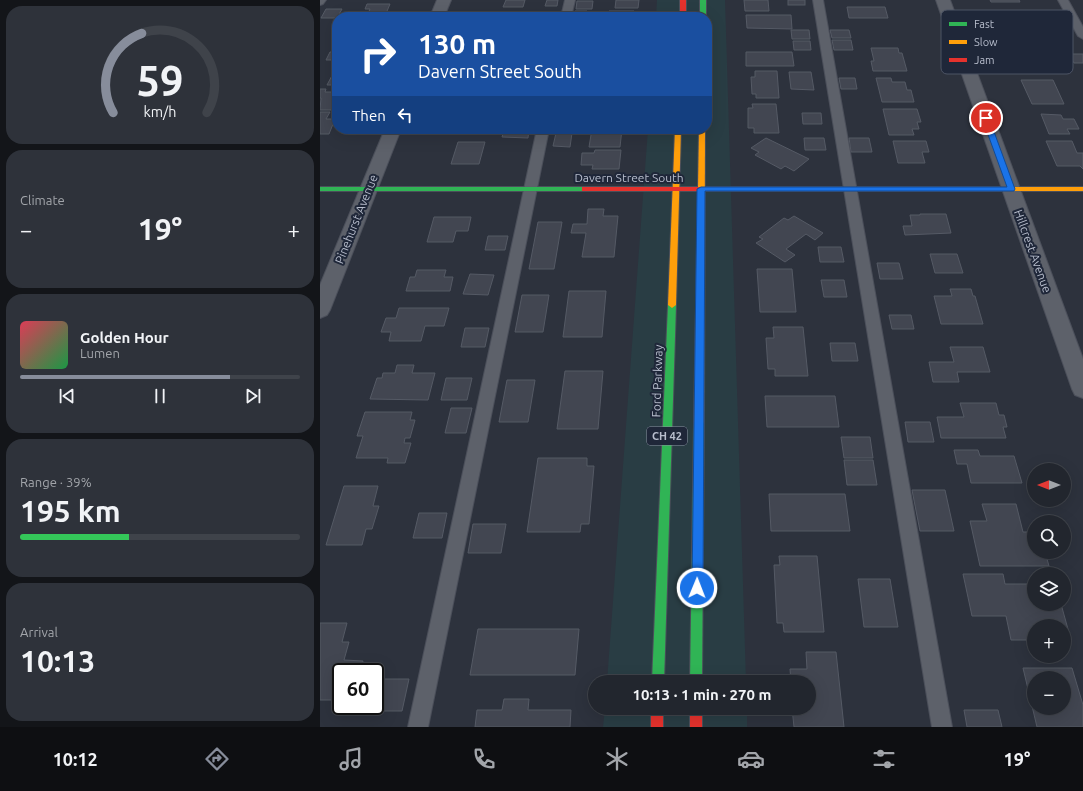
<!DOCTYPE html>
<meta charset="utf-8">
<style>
body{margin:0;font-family:Ubuntu,sans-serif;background:#2e323a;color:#f1f3f6;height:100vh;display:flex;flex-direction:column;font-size:15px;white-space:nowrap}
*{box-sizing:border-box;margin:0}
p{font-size:13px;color:#a2a5aa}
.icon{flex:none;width:22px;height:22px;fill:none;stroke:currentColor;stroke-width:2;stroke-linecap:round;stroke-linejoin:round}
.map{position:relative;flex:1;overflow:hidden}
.sheet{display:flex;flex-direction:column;gap:6px;padding:6px;background:#131519;width:320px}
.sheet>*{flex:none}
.banner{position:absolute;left:12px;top:12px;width:380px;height:122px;border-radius:16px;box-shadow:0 4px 16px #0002,0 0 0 1px #3f434a;background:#1a4fa0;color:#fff;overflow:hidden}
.needle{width:26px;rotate:270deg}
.controls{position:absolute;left:707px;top:463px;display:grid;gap:8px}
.controls a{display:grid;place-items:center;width:44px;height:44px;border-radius:50%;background:#22262e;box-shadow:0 4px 16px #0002,0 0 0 1px #3f434a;font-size:20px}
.speed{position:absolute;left:12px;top:663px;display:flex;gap:8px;font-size:20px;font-weight:700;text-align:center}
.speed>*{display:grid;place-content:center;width:52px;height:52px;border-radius:50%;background:#22262e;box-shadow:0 4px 16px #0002,0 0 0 1px #3f434a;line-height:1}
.speed .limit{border:2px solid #111;border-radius:6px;background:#fff;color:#111}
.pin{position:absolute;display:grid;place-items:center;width:34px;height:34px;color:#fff;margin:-17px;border:2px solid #fff;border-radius:50%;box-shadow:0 1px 4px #0007}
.me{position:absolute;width:44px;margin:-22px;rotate:1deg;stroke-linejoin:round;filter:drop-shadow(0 0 3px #0008)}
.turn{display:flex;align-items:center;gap:14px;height:84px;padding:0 20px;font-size:18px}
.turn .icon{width:52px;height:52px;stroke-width:2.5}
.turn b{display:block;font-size:28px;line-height:34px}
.then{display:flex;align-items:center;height:38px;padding:0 20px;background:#0003;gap:8px;font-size:15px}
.big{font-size:30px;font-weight:600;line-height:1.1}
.sheet .widget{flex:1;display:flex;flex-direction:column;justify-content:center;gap:6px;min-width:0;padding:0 14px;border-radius:16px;background:#2e323a}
.sheet .dial{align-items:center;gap:0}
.dial svg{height:104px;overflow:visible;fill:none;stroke:#3f434a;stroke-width:7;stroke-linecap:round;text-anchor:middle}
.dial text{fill:#f1f3f6;stroke:none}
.song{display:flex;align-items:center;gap:12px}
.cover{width:48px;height:48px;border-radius:6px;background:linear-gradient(135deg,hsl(350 70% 55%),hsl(140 70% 35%))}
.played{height:4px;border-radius:2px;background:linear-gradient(90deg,#878d9b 75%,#3f434a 75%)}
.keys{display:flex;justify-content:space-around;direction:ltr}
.heat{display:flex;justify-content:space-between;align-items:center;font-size:22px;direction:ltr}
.charge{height:6px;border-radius:3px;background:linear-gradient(90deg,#34c759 39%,#3f434a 0)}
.trip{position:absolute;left:268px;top:675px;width:228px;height:40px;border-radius:20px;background:#22262e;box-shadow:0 4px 16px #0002,0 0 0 1px #3f434a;font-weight:600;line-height:40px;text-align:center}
.tab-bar{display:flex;height:64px;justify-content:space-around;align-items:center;background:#0e0f12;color:#a2a5aa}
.tab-bar .icon{width:28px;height:28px}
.tab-bar .current{color:#878d9b}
.tab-bar b{font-size:18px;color:#f1f3f6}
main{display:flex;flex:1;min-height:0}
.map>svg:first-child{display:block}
</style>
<main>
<section class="sheet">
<div class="widget dial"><svg viewBox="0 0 100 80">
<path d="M14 69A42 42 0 1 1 86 69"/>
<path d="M14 69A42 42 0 0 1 36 8" stroke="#878d9b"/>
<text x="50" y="56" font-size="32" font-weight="700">59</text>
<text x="50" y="72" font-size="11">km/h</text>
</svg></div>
<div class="widget"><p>Climate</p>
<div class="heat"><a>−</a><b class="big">19°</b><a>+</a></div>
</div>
<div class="widget">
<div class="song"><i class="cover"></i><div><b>Golden Hour</b><p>Lumen</p></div></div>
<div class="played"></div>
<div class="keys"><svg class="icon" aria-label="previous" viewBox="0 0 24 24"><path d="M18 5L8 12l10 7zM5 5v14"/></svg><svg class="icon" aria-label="pause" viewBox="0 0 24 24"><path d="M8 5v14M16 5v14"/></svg><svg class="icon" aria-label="next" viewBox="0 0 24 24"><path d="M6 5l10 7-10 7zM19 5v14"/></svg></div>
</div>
<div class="widget"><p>Range · 39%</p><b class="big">195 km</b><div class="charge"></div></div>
<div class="widget"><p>Arrival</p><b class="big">10:13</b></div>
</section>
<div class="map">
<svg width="763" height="727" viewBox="0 0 763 727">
<rect width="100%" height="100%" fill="#2d323d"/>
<!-- green -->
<g fill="#293d44">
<path d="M337,0h68l21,682h-139l41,-553h59v-112h-51z"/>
<path d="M285,708h142v19h-144z"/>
</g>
<!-- building -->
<g fill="#424651" stroke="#555a65" fill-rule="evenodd">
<path d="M186,0h19l-2,7h-20z"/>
<path d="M227,0h11l-1,6h-12z"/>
<path d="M296,0h23l-1,8h-23z"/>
<path d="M424,0h24l1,11h-24z"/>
<rect x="468" y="0" width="17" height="5"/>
<path d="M670,0h29l1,2h-29z"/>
<path d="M257,1h16l-1,8h-16z"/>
<path d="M47,4h23l-5,12h-18l3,-7h-5z"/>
<path d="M527,7h38l3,11h-39z"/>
<path d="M6,9h16l-5,9h-16z"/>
<path d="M255,11h12l-1,6h-13z"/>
<path d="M289,11h25l-1,6h-24z"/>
<path d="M426,15h45l1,14 -45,-1z"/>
<path d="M471,30h18l1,9h-18z"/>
<path d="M510,30h19l2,8h-19z"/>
<path d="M512,40h19l2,10h-19z"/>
<path d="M473,41h17l1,9h-17z"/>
<path d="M551,48h27l1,5h3l5,18h-34l-2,-10h3z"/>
<path d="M10,52h7v8h-11z"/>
<path d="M426,52h46l2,14h-48z"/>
<path d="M749,54h14v9h-9z"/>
<path d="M15,70h2v15h-10z"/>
<path d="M435,71h22l2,27h-23v-4h-4l-1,-17h4z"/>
<path d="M469,72h22l3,18 -23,-1z"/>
<path d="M519,78h16l2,11h-16z"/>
<path d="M556,78h15l1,4h13l2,8h4l3,12h-32z"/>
<path d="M701,80h32l11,24h-32z"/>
<path d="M0,89h6l-1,3h12v18h-17l1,-12h-1z"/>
<path d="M432,104h24l3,29h-25v-5h-6v-20h5z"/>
<path d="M563,109h34l4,13h-4l2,7h-7l2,6h-25z"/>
<path d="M0,112h10l-4,7h9l-6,15h-9z"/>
<path d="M482,113h19l1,11h-19z"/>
<path d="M721,114l20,1 2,4h11l5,10h-12l3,5h-21z"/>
<path d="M192,129h17l-1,9 -26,-1 2,-6h7z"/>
<path d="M272,129h30l-2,18h-31z"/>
<path d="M236,133h16l-2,14 -17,-1z"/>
<path d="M446,138l43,21 -15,12 -9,-5 -4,3 -26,-14 4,-3 -8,-4z"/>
<path d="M484,138h20l2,12h-21z"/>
<path d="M529,138h20l3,14h-21z"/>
<path d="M573,141h33l3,11h-7l3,11h-27z"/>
<path d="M726,141h26l5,12h6v16l-3,-3h-23z"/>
<path d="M138,142h27l-6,22h-28z"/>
<path d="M275,150h26l-2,19h-27l1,-4h-12l1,-12h12z"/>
<path d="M268,209h16l-1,7h15l-4,41h-32l4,-24h-15l2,-9h14z"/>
<path d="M600,214h26l5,19 -46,2 -2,-9h9l-2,-11h10z"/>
<path d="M474,216l29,17 -8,7 -9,-6 -20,15 9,6 -10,7 -29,-19 7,-4 -4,-2 25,-19 4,2z"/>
<path d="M114,217h37l-3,14h-12l-3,11h-26z"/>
<path d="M218,222h24l-8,47h-25z"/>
<path d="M168,236h20l-3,14h-20z"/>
<path d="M498,247h23l3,15h-24z"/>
<path d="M610,254h27l6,19h-28z"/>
<path d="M557,263h22l4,16h-23z"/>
<path d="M437,269h35l4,43h-36z"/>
<path d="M97,270h29l-2,7h9l-3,14h-44l4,-14h5z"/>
<path d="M150,274l24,1 -6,20 -25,-1z"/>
<path d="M501,280h23l3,17h-23z"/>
<path d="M630,289h21l2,7h2l8,28h-42l-7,-28h18z"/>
<path d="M249,291h37l-4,46h-39z"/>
<path d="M202,295h27l-6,37h-28z"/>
<path d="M79,308h50l-5,18h-19l-4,15h-32l2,-9h-10l5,-14h10z"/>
<path d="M569,315h22l3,14h-22z"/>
<path d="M453,327h30l5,49h-33v-7h-7l-2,-31h8z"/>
<path d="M145,328h24l-4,19h-24z"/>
<path d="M510,343h25l3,18h-26z"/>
<path d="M630,347h33l7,25h-33l2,10h-26l-4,-20h25z"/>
<path d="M77,365h17l-2,8h23l-7,27 -58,-1 7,-21h5l1,-5h12z"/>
<path d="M245,371h38l-5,58h-41z"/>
<path d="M126,378h26l-5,22h-26z"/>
<path d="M187,380h28l-7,42h-29z"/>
<path d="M445,396h70l4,31h-72z"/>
<path d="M640,403h36l3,12h5l3,12h-4l3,11h-65l-4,-21h27z"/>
<path d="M131,408h21l-6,25h-21z"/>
<path d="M45,412h47l-2,8h5l-5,18h-5l-1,5h7l-6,20h-18l1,-5h-32l7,-22h-6z"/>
<path d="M585,422h25l4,20h-26z"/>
<path d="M521,437h29l3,21h-29z"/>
<path d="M634,450h24l2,6h34l8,27h-51l-4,-19h-10z"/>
<path d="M218,458h49v8h7l-5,58h-8l-1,8h-53z"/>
<path d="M524,460h29l4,25h-30z"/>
<path d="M24,486h34l-5,20h6l-7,23h-6l-4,16h-36z"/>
<path d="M592,490h33l9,41h-34z"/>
<path d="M449,494h76l5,37h-79z"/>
<path d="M662,504h34l7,28h11v20h11l4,14h-69l-10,-45h17z"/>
<path d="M99,513h28l-5,25h-29z"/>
<path d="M153,524h33l-5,29h-33z"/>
<path d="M459,556h38l7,76h-40l-1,-9h-6l-3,-58h6z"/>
<path d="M643,574h40l2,10h29v20h27l10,36h-7v-14h-30v14h-23l-5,-24h-34z"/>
<path d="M538,579h32l8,48h-34z"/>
<path d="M0,623h27l-5,19h7l-5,18 19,1 -3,11h-19v28h-21z"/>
<path d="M158,629h101l-4,46h-105z"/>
<path d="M486,652h30l8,75h-50l-2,-19h17v-26h-18l-1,-13h17z"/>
<path d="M703,668h49l11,37v22h-46zM714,678h30v30h-30z"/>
<path d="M62,679h27l-7,32h-28z"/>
<path d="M184,699h25l-1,11h43l-1,17h-95l2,-17h25z"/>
<path d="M644,710h34l4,17h-35z"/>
</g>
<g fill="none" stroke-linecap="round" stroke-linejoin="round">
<!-- lane casing -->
<g stroke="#4b4f5a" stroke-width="2">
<g id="lane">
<path d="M0,0h6l-3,4 -3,1z"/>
<path d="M245,0h10l-4,17h-10z"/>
<path d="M493,0h10l129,727h-20z"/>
<path d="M738,0h10l15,27v12l-5,-3z"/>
<path d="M217,129h12l-121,598h-20z"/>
</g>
</g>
<!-- street casing -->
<g stroke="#4b4f5a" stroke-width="2">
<g id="street">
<path d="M117,0h14l-7,17h-14z"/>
<path d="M616,0h14l133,359v39l-8,-3 -3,-6z"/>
<path d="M65,129h16l-71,181 -3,5 -7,3v-33z"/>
</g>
</g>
<!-- fast casing -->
<g stroke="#4b4f5a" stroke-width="2">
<g id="fast">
<rect x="380" y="0" width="6" height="17"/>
<path d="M0,187h265l4,2 -4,2h-265z"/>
<path d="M352,302l4,3 -12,377h-12l16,-377z"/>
<path d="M379,418l3,1 2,3 -2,260h-12l4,-260 2,-3z"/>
</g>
</g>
<!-- slow casing -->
<g stroke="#4b4f5a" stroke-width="2">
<g id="slow">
<path d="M355,129h6l-5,176 -4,3 -4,-3z"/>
<path d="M379,129h6l-1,293 -2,3 -3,1 -3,-1 -2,-3z"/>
<rect x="502" y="187" width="261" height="4"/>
</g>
</g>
<!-- jam casing -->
<g stroke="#4b4f5a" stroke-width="2">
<g id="jam">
<rect x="360" y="0" width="6" height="17"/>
<path d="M262,187h243l4,2 -4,2h-243z"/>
<rect x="331" y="708" width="12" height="19"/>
<rect x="370" y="708" width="12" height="19"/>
</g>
</g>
<!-- lane -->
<use href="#lane" fill="#5d616a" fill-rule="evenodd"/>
<!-- street -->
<use href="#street" fill="#5d616a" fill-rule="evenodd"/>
<!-- fast -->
<use href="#fast" fill="#30b455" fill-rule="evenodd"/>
<!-- slow -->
<use href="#slow" fill="#ff9f0a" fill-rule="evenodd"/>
<!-- jam -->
<use href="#jam" fill="#e5322d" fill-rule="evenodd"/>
</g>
<!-- route -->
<path fill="#1a73e8" stroke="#114b97" d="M666,116l3,2 26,71 -1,2h-309l-2,397 -2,4 -4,1 -4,-1 -1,-4 5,-399 4,-2h306l-25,-69z"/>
<g text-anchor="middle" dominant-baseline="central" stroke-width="4" stroke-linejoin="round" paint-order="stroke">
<!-- shield labels -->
<rect fill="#1f2739" stroke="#8a91a1" stroke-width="1" x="327" y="427" width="40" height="18" rx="3"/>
<g font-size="11" font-weight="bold" fill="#b8becd">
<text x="347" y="436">CH 42</text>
</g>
<!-- street labels -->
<g font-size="12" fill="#b8becd" stroke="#1f2739">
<text x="309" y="177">Davern Street South</text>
<text transform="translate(36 219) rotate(-68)">Pinehurst Avenue</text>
<text transform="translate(713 251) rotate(70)">Hillcrest Avenue</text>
<text transform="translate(337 381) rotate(-88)">Ford Parkway</text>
</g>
</g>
<!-- legend -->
<rect x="621" y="10" width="132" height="64" rx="6" fill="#1f2739" stroke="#4d5465" stroke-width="1"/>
<rect x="629" y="22" width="18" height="4" fill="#30b455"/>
<rect x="629" y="40" width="18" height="4" fill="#ff9f0a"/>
<rect x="629" y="58" width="18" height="4" fill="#e5322d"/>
<g font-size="11" fill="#b8becd">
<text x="654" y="28">Fast</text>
<text x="654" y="46">Slow</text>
<text x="654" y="64">Jam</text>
</g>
</svg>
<div class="controls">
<a><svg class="needle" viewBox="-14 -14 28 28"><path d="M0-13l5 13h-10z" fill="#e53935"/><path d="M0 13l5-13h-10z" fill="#a2a5aa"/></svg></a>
<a><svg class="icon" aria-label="search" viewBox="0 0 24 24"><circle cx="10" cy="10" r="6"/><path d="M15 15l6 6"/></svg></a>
<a><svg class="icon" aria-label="layers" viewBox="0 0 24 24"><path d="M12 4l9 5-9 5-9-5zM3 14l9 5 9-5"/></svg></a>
<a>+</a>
<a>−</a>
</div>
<div class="speed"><div class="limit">60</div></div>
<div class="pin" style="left:666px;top:118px;background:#d93025"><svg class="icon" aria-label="arrive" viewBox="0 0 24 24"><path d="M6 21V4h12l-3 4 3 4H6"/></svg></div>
<svg class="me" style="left:377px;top:588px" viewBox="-20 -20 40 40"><circle r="17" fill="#1a73e8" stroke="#fff" stroke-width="3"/><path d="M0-11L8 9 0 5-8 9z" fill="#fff"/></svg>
<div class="trip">10:13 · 1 min · 270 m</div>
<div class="banner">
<div class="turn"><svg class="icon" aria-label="right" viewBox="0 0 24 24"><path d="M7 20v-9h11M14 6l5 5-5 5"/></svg><div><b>130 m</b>Davern Street South</div></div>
<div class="then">Then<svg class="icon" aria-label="left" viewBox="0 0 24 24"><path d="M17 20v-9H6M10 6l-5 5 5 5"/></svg></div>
</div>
</div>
</main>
<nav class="tab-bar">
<b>10:12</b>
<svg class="icon current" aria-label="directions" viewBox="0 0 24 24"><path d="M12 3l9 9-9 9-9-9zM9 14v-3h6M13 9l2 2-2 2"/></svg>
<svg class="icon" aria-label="music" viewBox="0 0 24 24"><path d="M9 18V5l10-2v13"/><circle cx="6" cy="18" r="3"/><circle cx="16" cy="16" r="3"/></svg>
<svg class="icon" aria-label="phone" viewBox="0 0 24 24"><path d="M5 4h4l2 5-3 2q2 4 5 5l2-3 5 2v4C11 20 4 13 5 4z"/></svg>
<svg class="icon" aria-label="climate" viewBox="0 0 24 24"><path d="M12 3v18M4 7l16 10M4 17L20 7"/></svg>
<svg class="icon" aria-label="car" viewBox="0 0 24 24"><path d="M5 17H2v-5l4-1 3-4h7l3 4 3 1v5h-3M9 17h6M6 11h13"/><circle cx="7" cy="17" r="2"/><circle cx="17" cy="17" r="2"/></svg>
<svg class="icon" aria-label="filters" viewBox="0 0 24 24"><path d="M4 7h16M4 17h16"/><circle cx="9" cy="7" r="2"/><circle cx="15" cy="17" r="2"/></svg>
<b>19°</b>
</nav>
